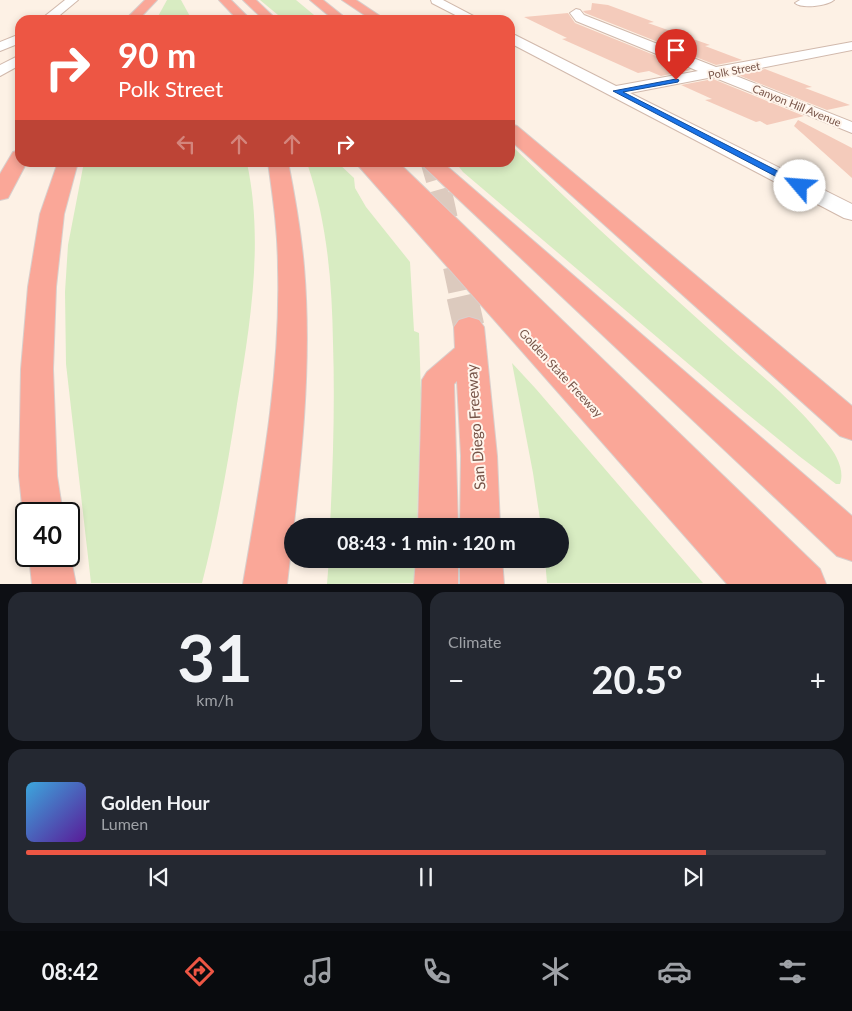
<!DOCTYPE html>
<meta charset="utf-8">
<style>
body{margin:0;font-family:Lato,sans-serif;background:#242831;color:#f1f3f6;height:100vh;display:flex;flex-direction:column;font-size:19px;white-space:nowrap}
*{box-sizing:border-box;margin:0}
p{font-size:16px;color:#9ea1a6}
.icon{flex:none;width:28px;height:28px;fill:none;stroke:currentColor;stroke-width:2;stroke-linecap:round;stroke-linejoin:round}
.map{position:relative;height:584px;overflow:hidden}
.details{display:flex;flex-direction:column;gap:8px;padding:8px;background:#0d0f14;flex:1}
.details>*{flex:none}
.banner{position:absolute;left:15px;top:15px;width:500px;height:152px;border-radius:15px;box-shadow:0 2px 8px #0003;background:#ed5644;color:#fff;overflow:hidden}
.speed{position:absolute;left:15px;top:502px;display:flex;gap:10px;font-size:25px;font-weight:700;text-align:center}
.speed>*{display:grid;place-content:center;width:65px;height:65px;border-radius:50%;background:#171b24;box-shadow:0 2px 8px #0003;line-height:1}
.speed .limit{border:2px solid #111;border-radius:8px;background:#fff;color:#111}
.pin{position:absolute;display:grid;place-items:center;width:42px;height:42px;color:#fff;margin:-51px -21px;border-radius:50% 50% 50% 0;rotate:-45deg;box-shadow:0 0 5px #0007}
.pin .icon{rotate:45deg}
.me{position:absolute;width:55px;margin:-28px;rotate:297deg;stroke-linejoin:round;filter:drop-shadow(0 0 4px #0008)}
.turn{display:flex;align-items:center;gap:18px;height:105px;padding:0 20px;font-size:22px}
.turn .icon{width:65px;height:65px;stroke-width:2.5}
.turn b{display:block;font-size:35px;line-height:42px}
.lanes{display:flex;align-items:center;height:48px;padding:0 20px;background:#0003;justify-content:center;gap:25px;direction:ltr}
.lanes .off{opacity:.35}
.big{font-size:38px;font-weight:700;line-height:1.1}
.details .card{flex:1;display:flex;flex-direction:column;justify-content:center;gap:8px;min-width:0;padding:0 18px;border-radius:15px;background:#242831}
.details .dial{align-items:center;gap:0}
.dial b{font-size:65px;line-height:1}
.song{display:flex;align-items:center;gap:15px}
.cover{width:60px;height:60px;border-radius:8px;background:linear-gradient(135deg,hsl(200 70% 55%),hsl(270 70% 35%))}
.played{height:5px;border-radius:2px;background:linear-gradient(90deg,#ed5644 85%,#363941 85%)}
.keys{display:flex;justify-content:space-around;direction:ltr}
.heat{display:flex;justify-content:space-between;align-items:center;font-size:28px;direction:ltr}
.details .tiles{flex:1;display:grid;gap:8px;grid-template-columns:1fr 1fr}
.card:last-child{grid-column:span 2}
.trip{position:absolute;left:284px;top:518px;width:285px;height:50px;border-radius:25px;background:#171b24;box-shadow:0 2px 8px #0003;font-weight:700;line-height:50px;text-align:center}
.tab-bar{display:flex;height:80px;justify-content:space-around;align-items:center;background:#090b0e;color:#9ea1a6}
.tab-bar .icon{width:35px;height:35px}
.tab-bar .current{color:#ed5644}
.tab-bar b{font-size:22px;color:#f1f3f6}
.map>svg:first-child{display:block}
</style>
<div class="map">
<svg width="852" height="584" viewBox="0 0 852 584">
<rect width="100%" height="100%" fill="#fdf1e5"/>
<!-- green -->
<g fill="#d8ecc2">
<path d="M167,0h14l11,20h-36z"/>
<path d="M260,0h36l24,20h-36z"/>
<path d="M510,144c65,64 132,125 200,186 39,36 85,70 117,113 9,11 18,27 13,41h-4l-37,-28 -54,-44 -282,-240 -7,-9 54,-1z"/>
<path d="M84,162l163,1c17,79 3,163 -10,241 -9,60 -20,121 -35,179h-111l-25,-219 -1,-72 3,-47z"/>
<path d="M307,163h31l16,15 1,10 11,19 44,55 4,69 5,2 2,60 -4,133h-87c3,-61 5,-122 3,-183 -1,-62 -6,-122 -26,-180z"/>
<path d="M512,363l24,26 167,194h-156l-2,-24h15v-33h-19l-8,-53z"/>
<path d="M329,559h87l-1,24 -88,1z"/>
</g>
<!-- building -->
<g fill="#f4cbbb">
<path d="M592,3l16,2 46,17 -6,1 62,22 -5,1 37,14 -26,5 -131,-52 -2,-2 8,-1z"/>
<path d="M568,13l7,10 116,47 -30,6 -12,-5 -11,2 -76,-34 5,-1 -43,-21z"/>
<path d="M765,69l47,18 -7,1 45,17 -23,5 -89,-35z"/>
<path d="M713,79l91,37 -37,9 -7,-4 -4,1 -51,-22 7,-1 -31,-14z"/>
<path d="M798,120l54,28v30l-58,-52z"/>
</g>
<g fill="none" stroke-linecap="round" stroke-linejoin="round">
<!-- highway-tunnel-far2 -->
<path stroke="#dccabe" stroke-width="19" stroke-dasharray="19 10" stroke-linecap="butt" d="M430,162l10,34"/>
<!-- highway-tunnel-far1 -->
<path stroke="#dccabe" stroke-width="25" stroke-dasharray="25 12" stroke-linecap="butt" d="M440,194l22,103"/>
<!-- highway-tunnel -->
<path stroke="#dccabe" stroke-width="31" stroke-dasharray="31 16" stroke-linecap="butt" d="M462,296l7,31"/>
<!-- minor casing -->
<g stroke="#d1b9ac" stroke-width="2">
<g id="minor">
<path d="M65,0h13l-24,20h-14z"/>
<path d="M431,0h12l38,20h-16l-33,-17z"/>
<path d="M800,0h34c-7,6 -32,9 -39,3z"/>
<path d="M576,9l4,1 4,5 132,52 136,-25v8l-121,24 121,48v11l-139,-56 -83,16 222,111v16l-8,-2 -334,-175v-9l5,1 101,51 82,-15 -122,-50 -6,-8z"/>
<path d="M20,34v9l-20,8v-9z"/>
<path d="M20,55v10l-20,11v-11z"/>
</g>
</g>
<!-- highway casing -->
<g stroke="#d9cfcc" stroke-width="2">
<g id="highway">
<path d="M145,0h12l-19,20h-13z"/>
<path d="M219,0h12l20,20h-13z"/>
<path d="M243,0h13l21,20h-13z"/>
<path d="M310,0h13l25,20h-14z"/>
<path d="M342,0h14l30,20h-14z"/>
<path d="M510,124l7,2 335,280v34l-12,-4 -330,-296z"/>
<path d="M20,150v12h7l-19,36 -8,2v-26l13,-22z"/>
<path d="M58,162h20l-14,52 -8,73 -3,82 4,107 6,38h-37v7l-3,-7 -4,-38 2,-107 7,-82 12,-73z"/>
<path d="M268,162h20c7,35 13,70 16,105 9,106 -5,213 -17,317h-44c18,-105 38,-210 35,-316 0,-36 -5,-70 -10,-106z"/>
<path d="M355,162h43l422,407 6,15h-99z"/>
<path d="M419,162h23l410,354v45l-15,-5z"/>
<path d="M469,317l10,3 5,7 13,129 3,70h-40l1,-70 -4,-75 -3,3 4,142h-40l4,-146 5,-8 28,-24 -1,-21 5,-7z"/>
<path d="M69,550l7,34h-44l-3,-28h40z"/>
<path d="M416,559h42v25h-44z"/>
<path d="M460,559h42l2,25h-44z"/>
</g>
</g>
<!-- minor -->
<use href="#minor" fill="#fff" fill-rule="evenodd"/>
<!-- highway -->
<use href="#highway" fill="#faa798" fill-rule="evenodd"/>
</g>
<!-- route -->
<path fill="#1a73e8" stroke="#114b97" d="M676,79l3,1 -1,2 -55,10 180,92v3h-7l-183,-96z"/>
<g text-anchor="middle" dominant-baseline="central" stroke-width="4" stroke-linejoin="round" paint-order="stroke">
<!-- far-street labels -->
<g font-size="11" fill="#775448" stroke="#fff5ec">
<text transform="translate(734 70) rotate(-11)">Polk Street</text>
<text transform="translate(797 105) rotate(22)">Canyon Hill Avenue</text>
</g>
<!-- street labels -->
<g font-size="12" fill="#775448" stroke="#fff5ec">
<text transform="translate(561 373) rotate(47)">Golden State Freeway</text>
</g>
<!-- near-street labels -->
<g font-size="15" fill="#775448" stroke="#fff5ec">
<text transform="translate(475 427) rotate(-94)">San Diego Freeway</text>
</g>
</g>
</svg>
<div class="speed"><div class="limit">40</div></div>
<div class="pin" style="left:676px;top:80px;background:#d93025"><svg class="icon" aria-label="arrive" viewBox="0 0 24 24"><path d="M6 21V4h12l-3 4 3 4H6"/></svg></div>
<svg class="me" style="left:800px;top:186px" viewBox="-20 -20 40 40"><circle r="19" fill="#fff"/><path d="M0-13L10 11 0 6-10 11z" fill="#1a73e8"/></svg>
<div class="trip">08:43 · 1 min · 120 m</div>
<div class="banner">
<div class="turn"><svg class="icon" aria-label="right" viewBox="0 0 24 24"><path d="M7 20v-9h11M14 6l5 5-5 5"/></svg><div><b>90 m</b>Polk Street</div></div>
<div class="lanes"><svg class="icon off" aria-label="left" viewBox="0 0 24 24"><path d="M17 20v-9H6M10 6l-5 5 5 5"/></svg><svg class="icon off" aria-label="ahead" viewBox="0 0 24 24"><path d="M12 20V5M6 11l6-6 6 6"/></svg><svg class="icon off" aria-label="ahead" viewBox="0 0 24 24"><path d="M12 20V5M6 11l6-6 6 6"/></svg><svg class="icon" aria-label="right" viewBox="0 0 24 24"><path d="M7 20v-9h11M14 6l5 5-5 5"/></svg></div>
</div>
</div>
<section class="details">
<div class="tiles">
<div class="card dial"><b>31</b><p>km/h</p></div>
<div class="card"><p>Climate</p>
<div class="heat"><a>−</a><b class="big">20.5°</b><a>+</a></div>
</div>
<div class="card">
<div class="song"><i class="cover"></i><div><b>Golden Hour</b><p>Lumen</p></div></div>
<div class="played"></div>
<div class="keys"><svg class="icon" aria-label="previous" viewBox="0 0 24 24"><path d="M18 5L8 12l10 7zM5 5v14"/></svg><svg class="icon" aria-label="pause" viewBox="0 0 24 24"><path d="M8 5v14M16 5v14"/></svg><svg class="icon" aria-label="next" viewBox="0 0 24 24"><path d="M6 5l10 7-10 7zM19 5v14"/></svg></div>
</div>
</div>
</section>
<nav class="tab-bar">
<b>08:42</b>
<svg class="icon current" aria-label="directions" viewBox="0 0 24 24"><path d="M12 3l9 9-9 9-9-9zM9 14v-3h6M13 9l2 2-2 2"/></svg>
<svg class="icon" aria-label="music" viewBox="0 0 24 24"><path d="M9 18V5l10-2v13"/><circle cx="6" cy="18" r="3"/><circle cx="16" cy="16" r="3"/></svg>
<svg class="icon" aria-label="phone" viewBox="0 0 24 24"><path d="M5 4h4l2 5-3 2q2 4 5 5l2-3 5 2v4C11 20 4 13 5 4z"/></svg>
<svg class="icon" aria-label="climate" viewBox="0 0 24 24"><path d="M12 3v18M4 7l16 10M4 17L20 7"/></svg>
<svg class="icon" aria-label="car" viewBox="0 0 24 24"><path d="M5 17H2v-5l4-1 3-4h7l3 4 3 1v5h-3M9 17h6M6 11h13"/><circle cx="7" cy="17" r="2"/><circle cx="17" cy="17" r="2"/></svg>
<svg class="icon" aria-label="filters" viewBox="0 0 24 24"><path d="M4 7h16M4 17h16"/><circle cx="9" cy="7" r="2"/><circle cx="15" cy="17" r="2"/></svg>
</nav>
